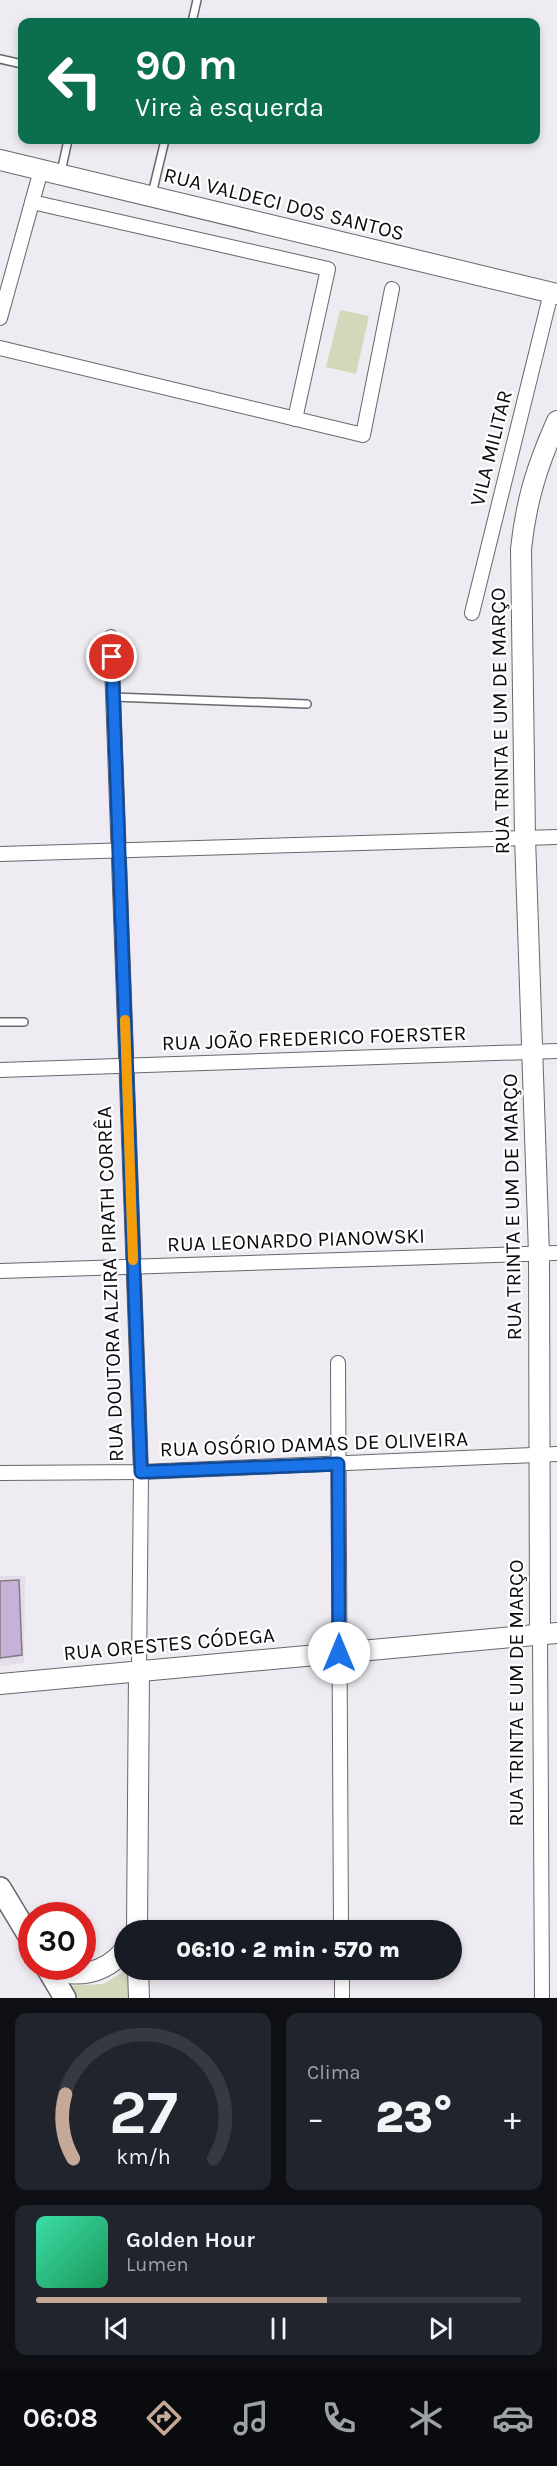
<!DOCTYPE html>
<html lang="pt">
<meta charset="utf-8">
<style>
body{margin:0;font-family:Karla,sans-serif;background:#20242c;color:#f1f3f6;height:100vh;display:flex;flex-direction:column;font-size:22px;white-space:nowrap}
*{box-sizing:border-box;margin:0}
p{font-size:20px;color:#9ea1a6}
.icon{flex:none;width:33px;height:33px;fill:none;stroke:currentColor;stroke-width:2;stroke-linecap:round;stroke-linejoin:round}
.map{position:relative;height:1998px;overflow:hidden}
.details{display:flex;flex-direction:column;gap:15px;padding:15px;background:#0d0f14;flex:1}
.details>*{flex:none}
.guide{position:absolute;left:18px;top:18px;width:522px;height:126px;border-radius:12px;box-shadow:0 3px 9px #0003;background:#0b6e4f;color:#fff;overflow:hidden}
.speed{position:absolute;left:18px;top:1902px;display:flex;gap:12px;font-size:30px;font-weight:700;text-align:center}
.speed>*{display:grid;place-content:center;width:78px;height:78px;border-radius:50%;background:#171b24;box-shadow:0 3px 9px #0003;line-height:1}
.speed .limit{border:9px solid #d22;background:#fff;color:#111}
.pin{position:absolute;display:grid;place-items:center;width:51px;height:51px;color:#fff;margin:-26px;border:3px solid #fff;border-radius:50%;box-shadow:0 2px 6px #0007}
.me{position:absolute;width:66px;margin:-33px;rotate:0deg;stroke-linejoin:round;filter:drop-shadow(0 0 4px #0008)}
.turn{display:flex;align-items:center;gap:21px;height:126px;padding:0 18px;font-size:27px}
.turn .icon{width:78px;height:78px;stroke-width:2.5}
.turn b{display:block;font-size:42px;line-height:51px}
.big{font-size:45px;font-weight:800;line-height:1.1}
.details .tile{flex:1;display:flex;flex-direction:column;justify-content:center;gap:9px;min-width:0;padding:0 21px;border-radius:12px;background:#20242c}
.details .dial{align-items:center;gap:0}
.dial svg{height:156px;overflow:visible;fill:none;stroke:#363941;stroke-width:7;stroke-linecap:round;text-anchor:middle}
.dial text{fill:#f1f3f6;stroke:none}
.song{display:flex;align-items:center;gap:18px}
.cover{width:72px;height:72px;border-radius:9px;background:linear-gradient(135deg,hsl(160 70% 55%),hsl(150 70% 35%))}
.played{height:6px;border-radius:3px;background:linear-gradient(90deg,#c6a897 60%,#363941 60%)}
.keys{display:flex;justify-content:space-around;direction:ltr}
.heat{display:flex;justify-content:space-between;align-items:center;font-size:33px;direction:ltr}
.details .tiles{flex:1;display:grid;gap:15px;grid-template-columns:1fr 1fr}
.tile:last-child{grid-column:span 2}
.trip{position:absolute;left:114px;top:1920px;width:348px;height:60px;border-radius:30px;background:#171b24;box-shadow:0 3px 9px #0003;font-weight:800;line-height:60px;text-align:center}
.dock{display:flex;height:96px;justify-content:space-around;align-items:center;background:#090b0e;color:#9ea1a6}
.dock .icon{width:42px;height:42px}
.dock .on{color:#c6a897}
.dock b{font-size:27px;color:#f1f3f6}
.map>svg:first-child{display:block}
</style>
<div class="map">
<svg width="557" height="1998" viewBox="0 0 557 1998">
<rect width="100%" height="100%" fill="#efebf2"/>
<!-- built -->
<path fill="#e3dce9" d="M0,1576h25l-1,87 -24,3z"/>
<!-- green -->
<g fill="#d4d8ba">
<path d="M340,310l29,6 -13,58 -30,-7z"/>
<path d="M127,1970l3,28h-56l-8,-12 37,-2z"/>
</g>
<!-- building -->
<path fill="#c8b1d9" stroke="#7f7b82" stroke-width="1.5" d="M19,1580l3,75 -22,3v-77z"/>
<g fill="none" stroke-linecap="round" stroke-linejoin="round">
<!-- lane casing -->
<g stroke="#6a666c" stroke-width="10">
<g id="lane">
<path d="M192,22l5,-22"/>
<path d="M0,59l22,5"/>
<path d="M61,172l7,-32"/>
<path d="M152,194l13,-54"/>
<path d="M113,697l194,7"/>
<path d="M0,1022h24"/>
</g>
</g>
<!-- street casing -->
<g stroke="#6a666c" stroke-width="16">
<g id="street">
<path d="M32,202l296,67 -33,150"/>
<path d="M0,318l41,-148"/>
<path d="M0,348l363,87 29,-146"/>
<path d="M472,613l79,-320"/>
<path d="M111,637l30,835 -2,199"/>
<path d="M0,854l557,-17"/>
<path d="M0,1070l557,-19"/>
<path d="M0,1271l557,-18"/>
<path d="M338,1363l3,567"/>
<path d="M0,1473l141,-1 416,-18"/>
<path d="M540,1634l2,364"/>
<path d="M342,1970v28"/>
</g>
</g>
<!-- secondary casing -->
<g stroke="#6a666c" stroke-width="22">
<g id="secondary">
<path d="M0,160l557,134"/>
<path d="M540,1634l-1,-380 -14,-417 -4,-288c5,-48 16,-83 36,-128"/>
<path d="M0,1684l557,-51"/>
<path d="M137,1930l2,-259"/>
<path d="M48,1970c30,7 55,5 76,-19"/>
<path d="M138,1970l1,28"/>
</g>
</g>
<!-- primary casing -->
<g stroke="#6a666c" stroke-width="24">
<g id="primary">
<path d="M0,1888l32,53"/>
<path d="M46,1966l19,32"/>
</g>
</g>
<!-- lane -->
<use href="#lane" stroke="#fff" stroke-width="7"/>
<!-- street -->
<use href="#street" stroke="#fff" stroke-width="14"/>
<!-- secondary -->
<use href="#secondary" stroke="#fff" stroke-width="20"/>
<!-- primary -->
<use href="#primary" stroke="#fff" stroke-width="21"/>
</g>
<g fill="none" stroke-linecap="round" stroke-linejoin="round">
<!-- route casing -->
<g stroke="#114b97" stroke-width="15">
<path id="route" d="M112,657l29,815 197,-8 1,189"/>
</g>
<!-- route -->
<use href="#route" stroke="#1a73e8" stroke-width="10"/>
<!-- slow -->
<path stroke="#f59e0b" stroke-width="10" d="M125,1020l8,240"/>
</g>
<g text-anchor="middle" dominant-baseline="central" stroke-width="4.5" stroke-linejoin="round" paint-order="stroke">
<!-- street labels -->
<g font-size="21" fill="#0d0b0d" stroke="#fff">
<text transform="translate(284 204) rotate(14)">RUA VALDECI DOS SANTOS</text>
<text transform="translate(491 448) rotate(-76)">VILA MILITAR</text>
<text transform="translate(500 721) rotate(-91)">RUA TRINTA E UM DE MARÇO</text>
<text transform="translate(314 1038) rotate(-2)">RUA JOÃO FREDERICO FOERSTER</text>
<text transform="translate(512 1207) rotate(-91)">RUA TRINTA E UM DE MARÇO</text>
<text transform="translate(296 1240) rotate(-2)">RUA LEONARDO PIANOWSKI</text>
<text transform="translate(110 1284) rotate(-92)">RUA DOUTORA ALZIRA PIRATH CORRÊA</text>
<text transform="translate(314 1444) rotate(-2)">RUA OSÓRIO DAMAS DE OLIVEIRA</text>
<text transform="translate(169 1644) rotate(-5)">RUA ORESTES CÓDEGA</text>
<text transform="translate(516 1693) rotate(-90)">RUA TRINTA E UM DE MARÇO</text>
</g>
</g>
</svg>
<div class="speed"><div class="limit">30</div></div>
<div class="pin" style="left:112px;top:657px;background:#d93025"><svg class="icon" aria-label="arrive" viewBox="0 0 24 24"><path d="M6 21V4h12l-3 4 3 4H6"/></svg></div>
<svg class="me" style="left:339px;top:1653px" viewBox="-20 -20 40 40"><circle r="19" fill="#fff"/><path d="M0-13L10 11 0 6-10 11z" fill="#1a73e8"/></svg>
<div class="trip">06:10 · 2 min · 570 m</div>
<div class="guide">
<div class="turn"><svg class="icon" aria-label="left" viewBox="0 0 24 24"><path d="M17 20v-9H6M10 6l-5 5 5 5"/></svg><div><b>90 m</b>Vire à esquerda</div></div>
</div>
</div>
<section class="details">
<div class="tiles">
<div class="tile dial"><svg viewBox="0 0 100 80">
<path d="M14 69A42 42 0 1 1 86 69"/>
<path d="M14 69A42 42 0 0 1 10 36" stroke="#c6a897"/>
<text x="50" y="56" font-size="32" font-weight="700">27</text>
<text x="50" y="72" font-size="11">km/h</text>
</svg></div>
<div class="tile"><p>Clima</p>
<div class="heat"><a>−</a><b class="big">23°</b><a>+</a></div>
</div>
<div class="tile">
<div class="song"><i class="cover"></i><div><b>Golden Hour</b><p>Lumen</p></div></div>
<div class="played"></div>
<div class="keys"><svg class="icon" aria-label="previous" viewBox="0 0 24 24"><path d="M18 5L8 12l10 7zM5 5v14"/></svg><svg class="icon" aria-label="pause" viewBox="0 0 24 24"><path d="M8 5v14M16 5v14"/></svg><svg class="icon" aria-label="next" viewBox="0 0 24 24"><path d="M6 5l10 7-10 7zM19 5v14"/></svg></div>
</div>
</div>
</section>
<nav class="dock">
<b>06:08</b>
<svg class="icon on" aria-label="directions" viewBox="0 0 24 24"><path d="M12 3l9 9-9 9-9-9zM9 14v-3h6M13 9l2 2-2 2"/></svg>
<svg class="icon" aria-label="music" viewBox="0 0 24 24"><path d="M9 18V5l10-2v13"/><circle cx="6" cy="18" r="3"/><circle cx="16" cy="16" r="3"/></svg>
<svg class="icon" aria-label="phone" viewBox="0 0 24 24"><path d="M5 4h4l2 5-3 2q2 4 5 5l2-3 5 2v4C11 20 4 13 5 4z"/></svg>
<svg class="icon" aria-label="climate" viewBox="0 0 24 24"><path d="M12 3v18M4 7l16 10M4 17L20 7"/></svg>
<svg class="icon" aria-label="car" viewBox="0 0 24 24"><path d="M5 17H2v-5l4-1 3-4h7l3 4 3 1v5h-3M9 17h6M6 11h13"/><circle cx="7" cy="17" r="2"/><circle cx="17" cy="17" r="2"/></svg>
</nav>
